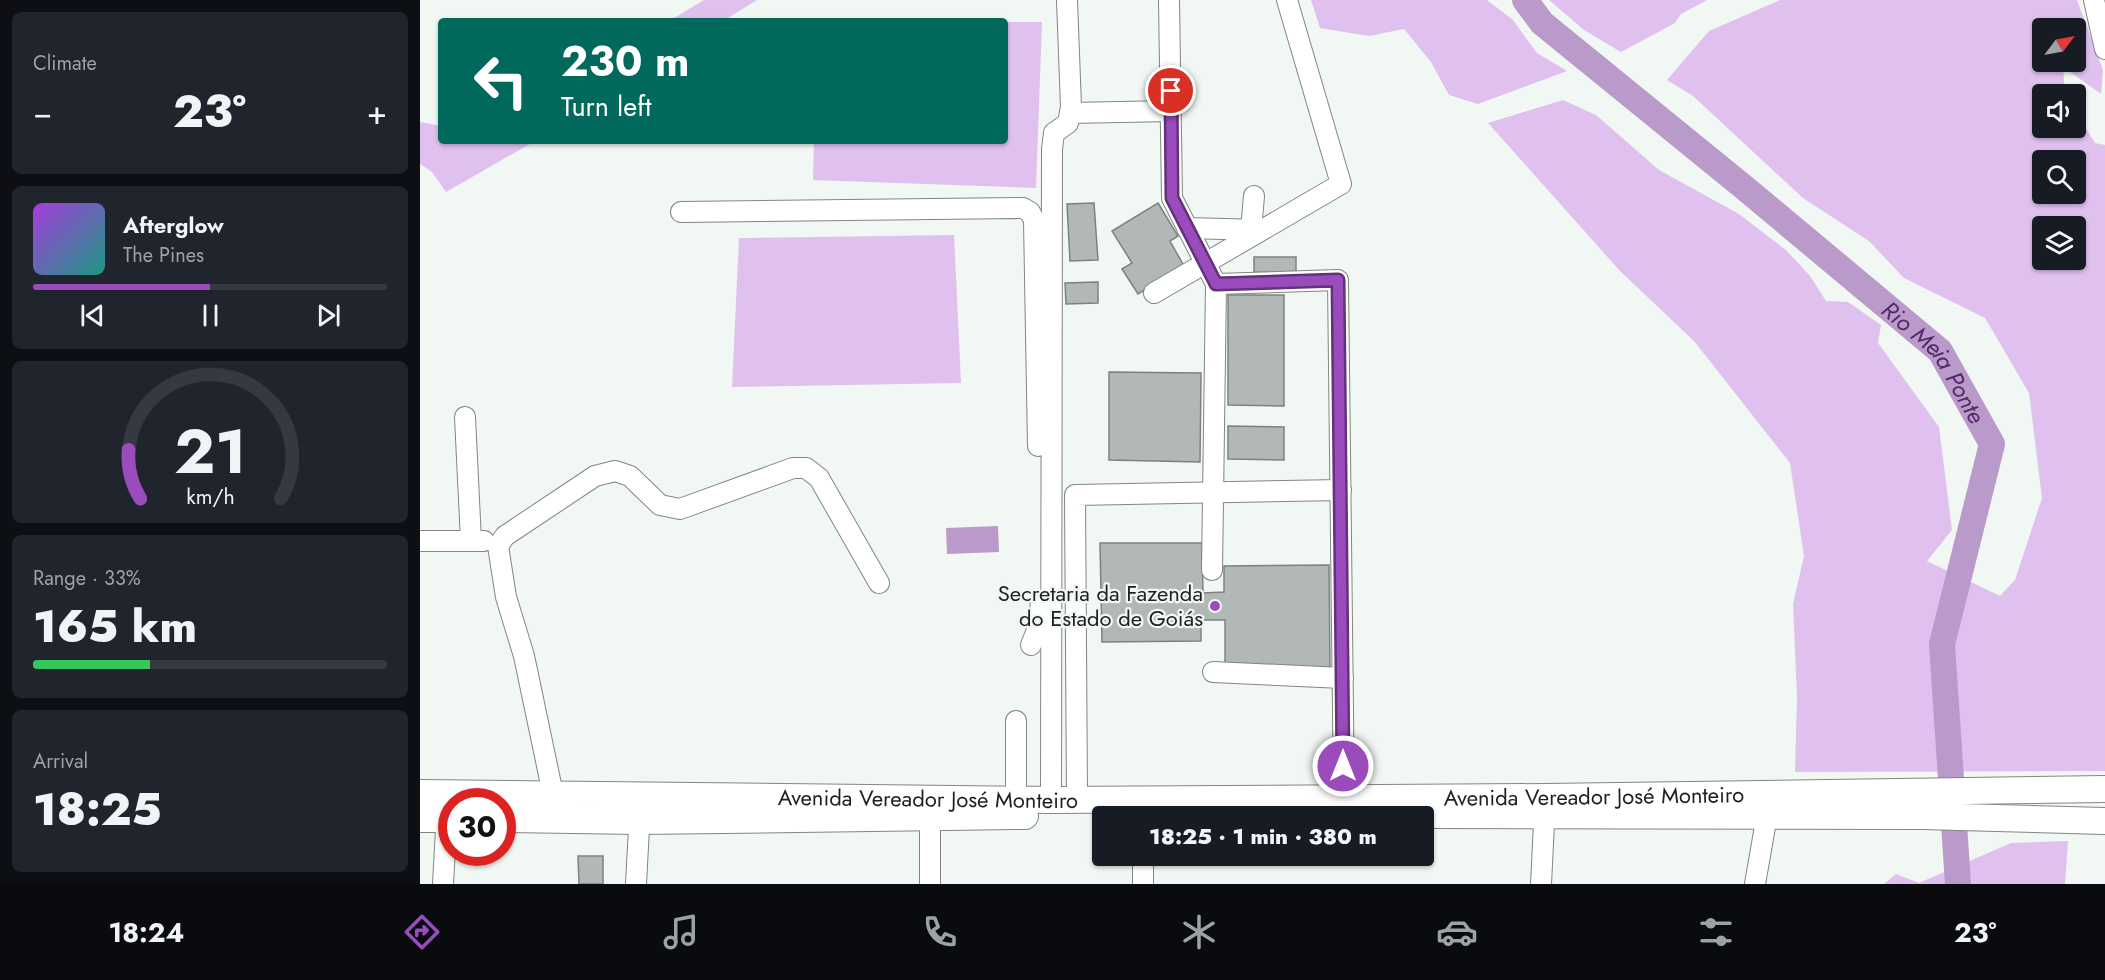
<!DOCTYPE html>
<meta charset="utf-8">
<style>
body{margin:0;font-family:Jost,sans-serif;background:#20242c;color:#f1f3f6;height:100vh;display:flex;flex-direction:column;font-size:22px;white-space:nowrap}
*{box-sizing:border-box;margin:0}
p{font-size:20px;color:#9ea1a6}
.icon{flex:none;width:33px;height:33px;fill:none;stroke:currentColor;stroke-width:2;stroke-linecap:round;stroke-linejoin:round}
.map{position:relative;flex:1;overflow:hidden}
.drawer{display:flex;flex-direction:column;gap:12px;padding:12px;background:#0d0f14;width:420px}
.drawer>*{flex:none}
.top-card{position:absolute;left:18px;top:18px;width:570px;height:126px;border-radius:6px;box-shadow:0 2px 4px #0004;background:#00695c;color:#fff;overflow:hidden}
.needle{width:39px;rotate:58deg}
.controls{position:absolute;left:1612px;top:18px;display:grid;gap:12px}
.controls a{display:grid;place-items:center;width:54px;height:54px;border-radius:6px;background:#171b24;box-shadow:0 2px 4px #0004;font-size:30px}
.speed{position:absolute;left:18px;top:788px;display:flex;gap:12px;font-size:30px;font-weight:700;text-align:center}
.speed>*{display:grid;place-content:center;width:78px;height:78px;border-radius:50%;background:#171b24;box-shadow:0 2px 4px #0004;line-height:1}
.speed .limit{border:9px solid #d22;background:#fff;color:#111}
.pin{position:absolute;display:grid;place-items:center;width:51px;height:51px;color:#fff;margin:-26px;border:3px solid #fff;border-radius:50%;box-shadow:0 2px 6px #0007}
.me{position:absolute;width:66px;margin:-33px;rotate:0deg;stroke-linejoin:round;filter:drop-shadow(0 0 4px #0008)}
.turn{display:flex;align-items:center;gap:21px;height:126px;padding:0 24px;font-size:27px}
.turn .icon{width:78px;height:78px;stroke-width:2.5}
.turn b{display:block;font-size:42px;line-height:51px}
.big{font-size:45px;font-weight:800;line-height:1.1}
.drawer .card{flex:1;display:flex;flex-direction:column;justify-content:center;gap:9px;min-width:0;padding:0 21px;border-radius:9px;background:#20242c}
.drawer .dial{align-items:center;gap:0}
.dial svg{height:156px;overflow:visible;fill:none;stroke:#363941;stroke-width:7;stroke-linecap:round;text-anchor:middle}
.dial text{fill:#f1f3f6;stroke:none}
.song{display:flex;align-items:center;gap:18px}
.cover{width:72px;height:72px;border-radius:9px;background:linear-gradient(135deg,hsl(280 70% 55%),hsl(170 70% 35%))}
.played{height:6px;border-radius:3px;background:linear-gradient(90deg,#9a4cbd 50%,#363941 50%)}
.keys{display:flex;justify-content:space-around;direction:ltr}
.heat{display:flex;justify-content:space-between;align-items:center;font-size:33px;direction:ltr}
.charge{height:9px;border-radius:4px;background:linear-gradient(90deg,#34c759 33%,#363941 0)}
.trip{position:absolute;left:672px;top:806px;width:342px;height:60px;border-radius:6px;background:#171b24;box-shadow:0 2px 4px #0004;font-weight:800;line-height:60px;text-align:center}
.menu{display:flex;height:96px;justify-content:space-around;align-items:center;background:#090b0e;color:#9ea1a6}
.menu .icon{width:42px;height:42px}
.menu .on{color:#9a4cbd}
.menu b{font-size:27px;color:#f1f3f6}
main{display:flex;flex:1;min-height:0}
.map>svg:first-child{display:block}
</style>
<main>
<section class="drawer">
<div class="card"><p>Climate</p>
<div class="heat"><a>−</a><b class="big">23°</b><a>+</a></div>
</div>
<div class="card">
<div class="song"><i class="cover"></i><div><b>Afterglow</b><p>The Pines</p></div></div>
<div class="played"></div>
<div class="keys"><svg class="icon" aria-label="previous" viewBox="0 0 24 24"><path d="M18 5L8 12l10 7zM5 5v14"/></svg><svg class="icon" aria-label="pause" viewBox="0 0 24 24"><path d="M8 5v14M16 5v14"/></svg><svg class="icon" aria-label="next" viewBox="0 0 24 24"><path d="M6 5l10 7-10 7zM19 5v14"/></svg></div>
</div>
<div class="card dial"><svg viewBox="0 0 100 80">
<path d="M14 69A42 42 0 1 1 86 69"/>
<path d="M14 69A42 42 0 0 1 8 44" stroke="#9a4cbd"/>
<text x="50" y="56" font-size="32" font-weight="700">21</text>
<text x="50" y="72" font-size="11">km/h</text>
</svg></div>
<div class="card"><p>Range · 33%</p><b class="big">165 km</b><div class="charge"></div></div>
<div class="card"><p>Arrival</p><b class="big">18:25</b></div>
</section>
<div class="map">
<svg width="1685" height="884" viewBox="0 0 1685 884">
<rect width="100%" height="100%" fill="#f1f7f3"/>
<!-- green -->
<g fill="#dfc0ef" fill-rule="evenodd">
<path d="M284,0h53l-34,21h-54z"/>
<path d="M891,0h176l26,20 24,33 30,18 -89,33 -29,-9 -18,-33 -27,-33 -35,7 -49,-8z"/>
<path d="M1129,0h158l-26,14 -6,9 -54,29 -37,-22z"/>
<path d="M1360,0h297l26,70 -2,24 -38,-27 2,27h-22v34h33v-16l19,31 10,2v626l-310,1 2,-74 -4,-94 11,-48 -14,-93 -96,-122 -74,-70 -132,-148 75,-23 33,15 63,55 80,44 48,37 23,25 16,25 22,1 33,23 -3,18 61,84 13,103 -25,31 73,35 15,-16 27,-82 -13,-105 -44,-75 -81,-40 -35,-37 -66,-43 -110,-102 -26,-16 42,-49zM1623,28h33v34h-33zM1623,160h33v34h-33zM1623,226h33v34h-33z"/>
<path d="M585,22h37l-6,166 -223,-8 1,-39h191z"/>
<path d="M0,122l21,4v15h94l-89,51 -14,-20 -12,-8z"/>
<path d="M534,235l7,148 -229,4 7,-149z"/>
<path d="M1648,841l-3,43h-181l12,-10 23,9 92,-40z"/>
</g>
<!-- water -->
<path fill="#ba99cb" d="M578,526l1,26 -52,2 -1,-26z"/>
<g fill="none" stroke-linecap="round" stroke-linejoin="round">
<!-- river -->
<path stroke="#ba99cb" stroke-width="26" id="s1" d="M1105,0l17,23 204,166 194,162 52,93 -50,200 16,240"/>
</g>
<!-- building -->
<g fill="#b2b8b5" stroke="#7d827f" stroke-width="1.5">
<path d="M674,203l4,57 -28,1 -3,-57z"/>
<path d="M738,203l20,33 -8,5 14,25 -46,28 -16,-25 10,-6 -20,-32z"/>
<path d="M834,257h42v16l-42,-1z"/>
<path d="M678,282v21l-32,1 -1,-21z"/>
<path d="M808,295h56v111l-56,-1z"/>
<path d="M689,372l92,1 -1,89 -91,-2z"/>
<path d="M808,426l56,1v33l-56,-1z"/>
<path d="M680,543h102l1,50 21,-1v-26l105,-1 1,104 -105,1v-50h-24v21l-99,1z"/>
<path d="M158,856h25v28h-24z"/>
</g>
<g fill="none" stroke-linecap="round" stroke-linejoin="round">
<!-- minor casing -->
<g stroke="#818683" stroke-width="22">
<g id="minor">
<path d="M749,0l3,198 44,86 -4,286"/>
<path d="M1674,0l11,49"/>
<path d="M650,113l101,-2"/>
<path d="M261,212l342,-4 7,4 4,8 4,226"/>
<path d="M767,228l74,2"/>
<path d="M831,230l3,-34"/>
<path d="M796,284l122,-4 6,518"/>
<path d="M734,293l187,-109 -54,-184"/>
<path d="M45,417l6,124"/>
<path d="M0,541h64"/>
<path d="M611,645l8,-20 2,-24"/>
<path d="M793,672l130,6"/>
<path d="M596,721v79"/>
<path d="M133,794l-29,-138 -18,-59 -8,-51 7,-10 90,-60 20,-5 15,5 30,29 20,4 113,-41h13l13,10 60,105"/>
<path d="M657,799l-2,-304 266,-5"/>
<path d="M631,800l1,-651 2,-16 14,-10 3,-16 -4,-107"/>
<path d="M23,884l5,-91"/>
<path d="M216,884l4,-75"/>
<path d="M510,884v-66"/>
<path d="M723,884v-29"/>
<path d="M1121,884l4,-81"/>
<path d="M1335,884l12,-69"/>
</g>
</g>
<!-- major casing -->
<g stroke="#818683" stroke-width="28">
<g id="major">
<path id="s2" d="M0,793l631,7 494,-3 560,-8"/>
<path d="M1013,815l489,1 183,5"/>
<path d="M0,819h32"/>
<path d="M82,819l137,2 386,-5"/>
</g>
</g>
<!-- minor -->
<use href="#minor" stroke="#fff" stroke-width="20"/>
<!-- major -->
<use href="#major" stroke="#fff" stroke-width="26"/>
</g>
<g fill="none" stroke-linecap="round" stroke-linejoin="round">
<!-- route casing -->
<g stroke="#64317b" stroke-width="15">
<path id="route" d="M751,91l1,107 44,86 122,-4 5,486"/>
</g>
<!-- route -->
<use href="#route" stroke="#9a4cbd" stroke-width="10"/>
</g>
<!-- markers -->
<circle fill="#9a4cbd" stroke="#f1f7f3" stroke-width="2" cx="795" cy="606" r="6"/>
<g text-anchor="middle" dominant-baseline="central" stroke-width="4.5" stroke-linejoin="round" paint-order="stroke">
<!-- poi labels -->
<g font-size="22" fill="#1e201f" stroke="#f1f7f3" text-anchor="end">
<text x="783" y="593">Secretaria da Fazenda<tspan x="783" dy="25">do Estado de Goiás</tspan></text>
</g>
<!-- street labels -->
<g font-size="22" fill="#1e201f" stroke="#f1f7f3">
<text stroke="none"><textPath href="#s2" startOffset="1174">Avenida Vereador José Monteiro</textPath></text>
<text stroke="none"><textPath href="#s2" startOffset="508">Avenida Vereador José Monteiro</textPath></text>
</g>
<!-- water labels -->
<g font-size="24" font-style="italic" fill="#532966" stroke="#f1f7f3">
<text stroke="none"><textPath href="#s1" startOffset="549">Rio Meia Ponte</textPath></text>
</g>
</g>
</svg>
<div class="controls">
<a><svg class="needle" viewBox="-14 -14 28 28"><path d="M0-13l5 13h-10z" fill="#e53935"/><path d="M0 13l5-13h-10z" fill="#9ea1a6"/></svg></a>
<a><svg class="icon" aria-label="sound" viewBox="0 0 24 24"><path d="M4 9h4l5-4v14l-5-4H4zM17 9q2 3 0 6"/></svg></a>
<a><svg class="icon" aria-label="search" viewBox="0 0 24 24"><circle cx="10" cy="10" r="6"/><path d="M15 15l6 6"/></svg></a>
<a><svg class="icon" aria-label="layers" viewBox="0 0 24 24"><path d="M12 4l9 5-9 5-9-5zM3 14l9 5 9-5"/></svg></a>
</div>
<div class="speed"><div class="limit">30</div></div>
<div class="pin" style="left:751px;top:91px;background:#d93025"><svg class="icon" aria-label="arrive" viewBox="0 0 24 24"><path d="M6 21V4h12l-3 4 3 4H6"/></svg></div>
<svg class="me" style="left:923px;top:766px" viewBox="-20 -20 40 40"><circle r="17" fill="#9a4cbd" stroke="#fff" stroke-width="3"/><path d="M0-11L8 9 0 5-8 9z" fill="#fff"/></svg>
<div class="trip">18:25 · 1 min · 380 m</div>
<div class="top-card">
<div class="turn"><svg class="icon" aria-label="left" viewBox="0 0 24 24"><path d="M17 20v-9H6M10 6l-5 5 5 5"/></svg><div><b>230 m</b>Turn left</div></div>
</div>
</div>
</main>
<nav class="menu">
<b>18:24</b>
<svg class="icon on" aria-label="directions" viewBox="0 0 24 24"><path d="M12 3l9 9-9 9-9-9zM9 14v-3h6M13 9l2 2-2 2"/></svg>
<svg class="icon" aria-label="music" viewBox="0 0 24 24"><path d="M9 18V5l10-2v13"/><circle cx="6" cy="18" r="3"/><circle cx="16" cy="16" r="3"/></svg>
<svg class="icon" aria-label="phone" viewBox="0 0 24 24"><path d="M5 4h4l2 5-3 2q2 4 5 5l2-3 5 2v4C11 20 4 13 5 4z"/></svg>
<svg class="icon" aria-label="climate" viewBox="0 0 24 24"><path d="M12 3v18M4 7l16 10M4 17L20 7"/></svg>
<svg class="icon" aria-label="car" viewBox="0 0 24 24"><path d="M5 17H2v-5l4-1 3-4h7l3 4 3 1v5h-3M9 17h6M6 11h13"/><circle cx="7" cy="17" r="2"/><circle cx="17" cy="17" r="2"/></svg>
<svg class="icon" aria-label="filters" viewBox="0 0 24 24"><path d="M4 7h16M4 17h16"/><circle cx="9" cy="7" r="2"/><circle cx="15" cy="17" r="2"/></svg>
<b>23°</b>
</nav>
